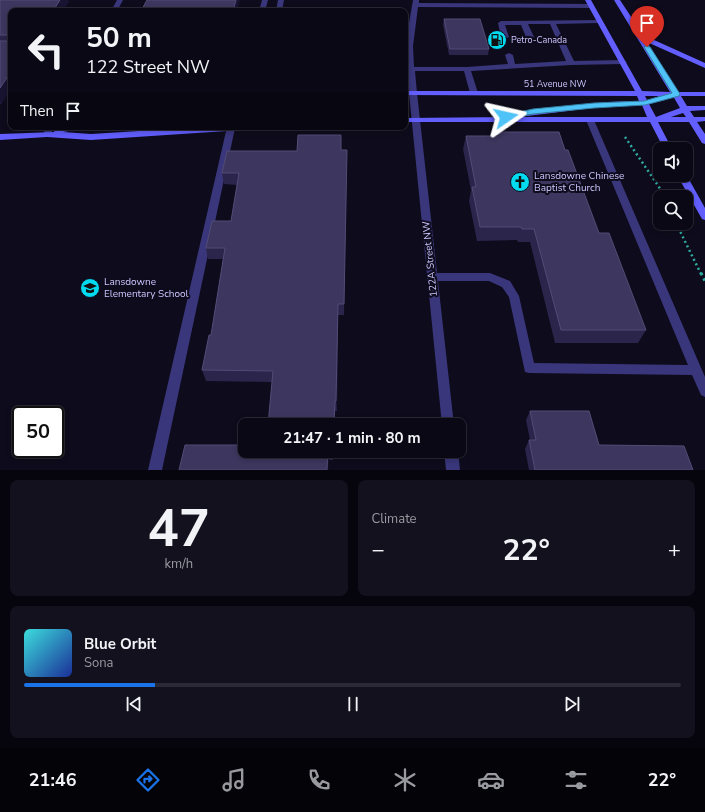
<!DOCTYPE html>
<meta charset="utf-8">
<style>
body{margin:0;font-family:"Nunito Sans",sans-serif;background:#13111e;color:#f1f3f6;height:100vh;display:flex;flex-direction:column;font-size:15px;white-space:nowrap}
*{box-sizing:border-box;margin:0}
p{font-size:13px;color:#999aa0}
.icon{flex:none;width:22px;height:22px;fill:none;stroke:currentColor;stroke-width:2;stroke-linecap:round;stroke-linejoin:round}
.map{position:relative;height:470px;overflow:hidden}
.drawer{display:flex;flex-direction:column;gap:10px;padding:10px;background:#06040c;flex:1}
.drawer>*{flex:none}
.banner{position:absolute;left:8px;top:8px;width:400px;height:122px;border-radius:8px;box-shadow:0 2px 6px #0003,0 0 0 1px #2a2934;background:#0a0815;color:#f1f3f6;overflow:hidden}
.buttons{position:absolute;left:653px;top:142px;display:grid;gap:8px}
.buttons a{display:grid;place-items:center;width:40px;height:40px;border-radius:8px;background:#0a0815;box-shadow:0 2px 6px #0003,0 0 0 1px #2a2934;font-size:20px}
.speed{position:absolute;left:12px;top:406px;display:flex;gap:8px;font-size:20px;font-weight:700;text-align:center}
.speed>*{display:grid;place-content:center;width:52px;height:52px;border-radius:50%;background:#0a0815;box-shadow:0 2px 6px #0003,0 0 0 1px #2a2934;line-height:1}
.speed .limit{border:2px solid #111;border-radius:6px;background:#fff;color:#111}
.pin{position:absolute;display:grid;place-items:center;width:34px;height:34px;color:#fff;margin:-41px -17px;border-radius:50% 50% 50% 0;rotate:-45deg;box-shadow:0 0 4px #0007}
.pin .icon{rotate:45deg}
.me{position:absolute;width:44px;margin:-22px;rotate:79deg;stroke-linejoin:round;filter:drop-shadow(0 0 3px #0008)}
.turn{display:flex;align-items:center;gap:14px;height:84px;padding:0 12px;font-size:18px}
.turn .icon{width:52px;height:52px;stroke-width:2.5}
.turn b{display:block;font-size:28px;line-height:34px}
.then{display:flex;align-items:center;height:38px;padding:0 12px;background:#0003;gap:8px;font-size:15px}
.big{font-size:30px;font-weight:700;line-height:1.1}
.drawer .card{flex:1;display:flex;flex-direction:column;justify-content:center;gap:6px;min-width:0;padding:0 14px;border-radius:8px;background:#13111e}
.drawer .dial{align-items:center;gap:0}
.dial b{font-size:52px;line-height:1}
.song{display:flex;align-items:center;gap:12px}
.cover{width:48px;height:48px;border-radius:6px;background:linear-gradient(135deg,hsl(180 70% 55%),hsl(230 70% 35%))}
.played{height:4px;border-radius:2px;background:linear-gradient(90deg,#1a73e8 20%,#2a2934 20%)}
.keys{display:flex;justify-content:space-around;direction:ltr}
.heat{display:flex;justify-content:space-between;align-items:center;font-size:22px;direction:ltr}
.drawer .tiles{flex:1;display:grid;gap:10px;grid-template-columns:1fr 1fr}
.card:last-child{grid-column:span 2}
.trip{position:absolute;left:238px;top:418px;width:228px;height:40px;border-radius:8px;background:#0a0815;box-shadow:0 2px 6px #0003,0 0 0 1px #2a2934;font-weight:700;line-height:40px;text-align:center}
.tabs{display:flex;height:64px;justify-content:space-around;align-items:center;background:#040308;color:#999aa0}
.tabs .icon{width:28px;height:28px}
.tabs .selected{color:#1a73e8}
.tabs b{font-size:18px;color:#f1f3f6}
.map>svg:first-child{display:block}
</style>
<div class="map">
<svg width="705" height="470" viewBox="0 0 705 470">
<rect width="100%" height="100%" fill="#0e0b1c"/>
<g fill="none" stroke-linecap="round" stroke-linejoin="round">
<!-- path-far1 -->
<g stroke="#2dada4" stroke-width="2.5" stroke-dasharray="2 3" stroke-linecap="butt">
<path d="M625,137l34,50 5,10"/>
<path d="M676,223l25,51"/>
</g>
<!-- path -->
<path stroke="#2dada4" stroke-width="3" stroke-dasharray="2.5 3.5" stroke-linecap="butt" d="M701,273l4,8"/>
<!-- lane -->
<g fill="#39367b" fill-rule="evenodd">
<path d="M262,0h6l-3,11h-6z"/>
<path d="M278,0h6l-2,11h-6z"/>
<path d="M413,0h6v3l172,1 3,2 -3,2 -173,-1 -5,39 1,21h53l41,-3 -3,-9 4,-2 4,2 2,9 51,-3 -16,-37h-22l6,13 -4,2 -4,-2 -5,-12h-16l4,12 -4,2 -4,-2 -3,-14 3,-2 100,-1v2l-2,1 -43,1 18,37 49,-1 4,2 -4,2 -52,1 -100,6 7,22 -4,2 -4,-2 -6,-22h-49l2,22 -1,2h-6l-4,-26 -1,-23z"/>
<path d="M587,118h3l4,2 111,257v20l-4,-2 -9,-20 -163,-2 -4,-1 -16,-75 -7,-10 -13,-6h-57l-4,-1 -1,-3 1,-3 4,-1h58l20,8 9,15 15,67 154,2 -102,-245z"/>
<path d="M227,127l8,1 -73,342h-14z"/>
</g>
<!-- street -->
<g fill="#39367b" fill-rule="evenodd">
<path d="M117,0h6l-6,11h-6z"/>
<path d="M410,91h6l1,2 37,332h-12l-33,-332z"/>
<path d="M46,127h8l-4,9 -3,1 -4,-3z"/>
<path d="M444,451h14l2,19h-14z"/>
</g>
<!-- secondary -->
<g fill="#625ffe" fill-rule="evenodd">
<path d="M585,0h6l51,91 28,1 -56,-92h6l23,35 62,28v5l-58,-26 31,50h27v4h-24l6,10h18v4l-15,1 4,6h11v4l-8,1 8,12v10l-3,-1 -13,-21h-31l14,27h-8l-14,-27h-245v-4l110,-1 -3,-2 4,-2 92,-11 31,-1 -2,-5 -232,-1v-4h230zM645,96h15l-13,4zM664,96h9l7,12 -24,9 -7,-13 16,-4 1,-2zM642,105l5,12h-128l89,-11zM683,113l3,4h-15z"/>
<path d="M65,127h16l-1,2 -17,3 28,2 112,-7h43l-4,3 -151,10 -44,-3 -47,3v-6l54,-2 1,-3z"/>
<path d="M686,174l19,34v12l-3,-1 -25,-44z"/>
</g>
</g>
<!-- wall -->
<g fill="#2b244b">
<path d="M0,0h68l1,2 -58,9v78l-10,15h-1z"/>
<path d="M444,19l45,30 -1,6h-39l-6,-30z"/>
<path d="M493,132l72,18 34,83 47,97 -8,13h-83l-25,-101h-12l-1,-2 -40,1 -8,-40 2,-11 -8,-41 3,-13h26z"/>
<path d="M347,150l-3,165h-6l-1,96h-2l-63,-29 -66,-1 -4,-11 9,-35 12,-76h-15l-2,-11 25,-27 6,-36 -13,-1 -2,-11 75,-22z"/>
<path d="M530,411l69,34 94,25h-164l-4,-21 4,-9h1l-4,-20z"/>
<path d="M245,445l88,6v9h-4z"/>
</g>
<!-- shaded-wall -->
<g fill="#181330">
<path d="M60,0h8l1,2 -6,9h-10z"/>
<path d="M236,0h4l-3,11h-4z"/>
<path d="M11,72v17l-10,15 -1,-2v-14z"/>
<path d="M347,150v12l-3,153v-11z"/>
<path d="M338,304v11l-1,96 -1,-10z"/>
<path d="M328,451l1,9 -1,10h-1z"/>
</g>
<!-- building -->
<g fill="#3d365e" stroke="#534c77">
<path d="M0,0h60l-7,11h-42v61l-11,16v-47h8v-6h-8z"/>
<path d="M147,0h89l-3,11h-92z"/>
<path d="M444,19h36l9,30h-39z"/>
<path d="M493,132h66l6,18h3l31,83h10l37,97h-85l-27,-101h-12l-1,-2h-41l-8,-40h4l-10,-51h28z"/>
<path d="M298,135h43v15h6l-3,154h-6l-2,97h-1l-1,24h-66l5,-54 -71,-1 7,-35h2l14,-87h-19l6,-27h19l8,-48h-17l5,-22h70z"/>
<path d="M530,411h59l10,34 85,1 9,24h-158l-6,-30h7z"/>
<path d="M185,445h60v6h87h-4l-1,19h-148z"/>
</g>
<!-- route -->
<path fill="#4fc3f7" stroke="#337fa1" d="M645,46l5,1 30,47 -1,2 -34,9 -51,3 -61,6 -27,5 -4,-2 4,-2 27,-6 61,-6 50,-2 28,-8 -28,-46z"/>
<!-- icons -->
<defs>
<g id="fuel-disc" transform="scale(1)"><circle r="9.5" fill="#02daf0" stroke="#0e0b1c"/><path d="M-5.5-6h7V0h2V4h1.3V-2.5L3-4.5l.8-.8L6-3V5H2.5V1h-1V6h-7ZM-4.2-4.7v3.2H.2V-4.7Z" fill="#111"/></g>
<g id="church-disc" transform="scale(1)"><circle r="9.5" fill="#02daf0" stroke="#0e0b1c"/><path d="M-1.2-6h2.4v3.5h3.3v2.4h-3.3V6h-2.4V-.1h-3.3v-2.4h3.3Z" fill="#111"/></g>
<g id="school-disc" transform="scale(1)"><circle r="9.5" fill="#02daf0" stroke="#0e0b1c"/><path d="M0-5L7-2L0 1L-7-2ZM-4 1L0 2.5L4 1V4Q0 6-4 4Z" fill="#111"/></g>
</defs>
<g fill-rule="evenodd">
<use href="#fuel-disc" x="497" y="40"/>
<use href="#church-disc" x="520" y="182"/>
<use href="#school-disc" x="90" y="288"/>
</g>
<g text-anchor="middle" dominant-baseline="central" stroke-width="4" stroke-linejoin="round" paint-order="stroke">
<!-- far-poi labels -->
<g font-size="9" fill="#cdc7ff" stroke="#0e0b1c" text-anchor="start">
<text x="511" y="40">Petro-Canada</text>
</g>
<!-- far-street labels -->
<g font-size="9" fill="#cdc7ff" stroke="#0e0b1c">
<text x="555" y="84">51 Avenue NW</text>
</g>
<!-- poi labels -->
<g font-size="10" fill="#cdc7ff" stroke="#0e0b1c" text-anchor="start">
<text x="534" y="176">Lansdowne Chinese<tspan x="534" dy="12">Baptist Church</tspan></text>
<text x="104" y="282">Lansdowne<tspan x="104" dy="12">Elementary School</tspan></text>
</g>
<!-- street labels -->
<g font-size="10" fill="#cdc7ff" stroke="#0e0b1c">
<text transform="translate(430 259) rotate(-96)">122A Street NW</text>
</g>
</g>
</svg>
<div class="buttons">
<a><svg class="icon" aria-label="sound" viewBox="0 0 24 24"><path d="M4 9h4l5-4v14l-5-4H4zM17 9q2 3 0 6"/></svg></a>
<a><svg class="icon" aria-label="search" viewBox="0 0 24 24"><circle cx="10" cy="10" r="6"/><path d="M15 15l6 6"/></svg></a>
</div>
<div class="speed"><div class="limit">50</div></div>
<div class="pin" style="left:647px;top:47px;background:#d93025"><svg class="icon" aria-label="arrive" viewBox="0 0 24 24"><path d="M6 21V4h12l-3 4 3 4H6"/></svg></div>
<svg class="me" style="left:506px;top:117px" viewBox="-20 -20 40 40"><path d="M0-17L14 15 0 8-14 15z" fill="#4fc3f7" stroke="#fff" stroke-width="4"/></svg>
<div class="trip">21:47 · 1 min · 80 m</div>
<div class="banner">
<div class="turn"><svg class="icon" aria-label="left" viewBox="0 0 24 24"><path d="M17 20v-9H6M10 6l-5 5 5 5"/></svg><div><b>50 m</b>122 Street NW</div></div>
<div class="then">Then<svg class="icon" aria-label="arrive" viewBox="0 0 24 24"><path d="M6 21V4h12l-3 4 3 4H6"/></svg></div>
</div>
</div>
<section class="drawer">
<div class="tiles">
<div class="card dial"><b>47</b><p>km/h</p></div>
<div class="card"><p>Climate</p>
<div class="heat"><a>−</a><b class="big">22°</b><a>+</a></div>
</div>
<div class="card">
<div class="song"><i class="cover"></i><div><b>Blue Orbit</b><p>Sona</p></div></div>
<div class="played"></div>
<div class="keys"><svg class="icon" aria-label="previous" viewBox="0 0 24 24"><path d="M18 5L8 12l10 7zM5 5v14"/></svg><svg class="icon" aria-label="pause" viewBox="0 0 24 24"><path d="M8 5v14M16 5v14"/></svg><svg class="icon" aria-label="next" viewBox="0 0 24 24"><path d="M6 5l10 7-10 7zM19 5v14"/></svg></div>
</div>
</div>
</section>
<nav class="tabs">
<b>21:46</b>
<svg class="icon selected" aria-label="directions" viewBox="0 0 24 24"><path d="M12 3l9 9-9 9-9-9zM9 14v-3h6M13 9l2 2-2 2"/></svg>
<svg class="icon" aria-label="music" viewBox="0 0 24 24"><path d="M9 18V5l10-2v13"/><circle cx="6" cy="18" r="3"/><circle cx="16" cy="16" r="3"/></svg>
<svg class="icon" aria-label="phone" viewBox="0 0 24 24"><path d="M5 4h4l2 5-3 2q2 4 5 5l2-3 5 2v4C11 20 4 13 5 4z"/></svg>
<svg class="icon" aria-label="climate" viewBox="0 0 24 24"><path d="M12 3v18M4 7l16 10M4 17L20 7"/></svg>
<svg class="icon" aria-label="car" viewBox="0 0 24 24"><path d="M5 17H2v-5l4-1 3-4h7l3 4 3 1v5h-3M9 17h6M6 11h13"/><circle cx="7" cy="17" r="2"/><circle cx="17" cy="17" r="2"/></svg>
<svg class="icon" aria-label="filters" viewBox="0 0 24 24"><path d="M4 7h16M4 17h16"/><circle cx="9" cy="7" r="2"/><circle cx="15" cy="17" r="2"/></svg>
<b>22°</b>
</nav>
